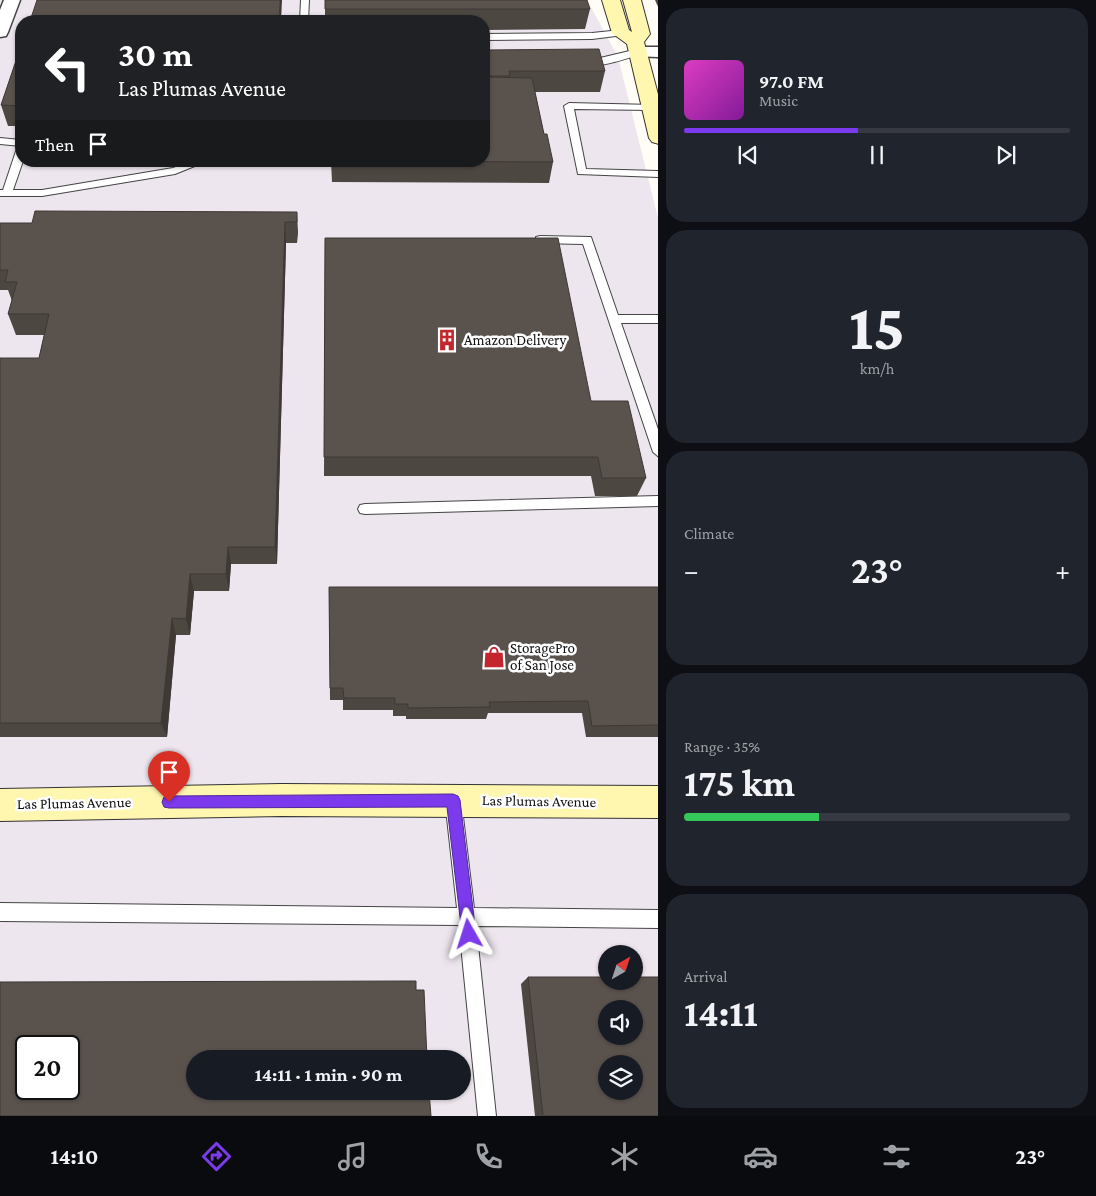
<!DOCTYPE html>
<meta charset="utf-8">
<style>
body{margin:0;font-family:"Crimson Pro",serif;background:#20242c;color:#f1f3f6;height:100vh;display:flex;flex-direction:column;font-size:19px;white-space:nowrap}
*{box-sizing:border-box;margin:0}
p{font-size:16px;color:#9ea1a6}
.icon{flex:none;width:28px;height:28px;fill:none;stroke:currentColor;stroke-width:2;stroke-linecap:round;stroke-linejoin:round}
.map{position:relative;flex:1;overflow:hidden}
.sheet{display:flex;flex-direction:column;gap:8px;padding:8px;background:#0d0f14;width:438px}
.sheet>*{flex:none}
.hud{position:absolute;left:15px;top:15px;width:475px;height:152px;border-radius:20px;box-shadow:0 1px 4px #0004;background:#202124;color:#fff;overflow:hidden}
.needle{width:32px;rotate:39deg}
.controls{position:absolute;left:598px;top:945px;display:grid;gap:10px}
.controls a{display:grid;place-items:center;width:45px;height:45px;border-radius:50%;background:#171b24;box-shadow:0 1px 4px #0004;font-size:25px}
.speed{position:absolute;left:15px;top:1035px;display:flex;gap:10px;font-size:25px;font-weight:700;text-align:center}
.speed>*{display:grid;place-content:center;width:65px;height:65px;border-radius:50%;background:#171b24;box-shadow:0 1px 4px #0004;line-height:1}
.speed .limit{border:2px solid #111;border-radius:8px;background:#fff;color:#111}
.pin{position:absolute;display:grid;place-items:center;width:42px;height:42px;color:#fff;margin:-51px -21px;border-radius:50% 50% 50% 0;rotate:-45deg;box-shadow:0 0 5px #0007}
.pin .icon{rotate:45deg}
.me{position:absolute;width:55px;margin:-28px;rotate:354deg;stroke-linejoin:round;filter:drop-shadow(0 0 4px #0008)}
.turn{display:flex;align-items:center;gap:18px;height:105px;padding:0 20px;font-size:22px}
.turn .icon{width:65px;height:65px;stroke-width:2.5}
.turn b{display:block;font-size:35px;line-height:42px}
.then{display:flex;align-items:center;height:48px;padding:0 20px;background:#0003;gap:10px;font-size:19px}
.big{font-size:38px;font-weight:700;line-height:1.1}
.sheet .widget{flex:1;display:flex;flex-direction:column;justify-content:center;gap:8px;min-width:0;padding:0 18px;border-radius:20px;background:#20242c}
.sheet .dial{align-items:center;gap:0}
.dial b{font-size:65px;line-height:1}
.song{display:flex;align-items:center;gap:15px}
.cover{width:60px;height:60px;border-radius:8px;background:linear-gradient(135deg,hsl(310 70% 55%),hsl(290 70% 35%))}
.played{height:5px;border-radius:2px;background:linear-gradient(90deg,#7c3aed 45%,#363941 45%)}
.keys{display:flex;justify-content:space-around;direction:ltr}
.heat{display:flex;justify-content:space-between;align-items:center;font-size:28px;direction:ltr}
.charge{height:8px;border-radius:4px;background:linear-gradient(90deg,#34c759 35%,#363941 0)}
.trip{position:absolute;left:186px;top:1050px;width:285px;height:50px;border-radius:25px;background:#171b24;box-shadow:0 1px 4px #0004;font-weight:700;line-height:50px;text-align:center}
.tabs{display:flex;height:80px;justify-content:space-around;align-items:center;background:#090b0e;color:#9ea1a6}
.tabs .icon{width:35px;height:35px}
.tabs .on{color:#7c3aed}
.tabs b{font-size:22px;color:#f1f3f6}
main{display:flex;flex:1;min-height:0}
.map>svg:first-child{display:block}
</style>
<main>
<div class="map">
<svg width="659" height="1116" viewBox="0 0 659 1116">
<rect width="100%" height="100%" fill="#fffdf5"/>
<!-- industrial -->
<path fill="#eee6ef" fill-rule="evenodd" d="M0,0h587l31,57 40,161v898h-658zM21,21h463v140h-463zM606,954h28v27h-28zM606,1009h28v27h-28zM26,1046h43v43h-43zM195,1059h267v32h-267zM606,1064h28v27h-28z"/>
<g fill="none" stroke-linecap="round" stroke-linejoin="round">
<!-- lane casing -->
<g stroke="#444" stroke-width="2">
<g id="lane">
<path d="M301,0h8l-1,21h-8z"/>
<path d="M621,30l4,3 -1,2 -32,4 -108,1v-6l108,-1z"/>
<path d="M638,49l5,3 -2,2c-14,4 -50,18 -62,9z"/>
<path d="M569,103l85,2 2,2 -5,3 -77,-1 12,60 73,2v6l-81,-3 -14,-68z"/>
<path d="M0,138l21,2v6l-21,-2z"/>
<path d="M21,148l2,13 -10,29h29l131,-22 19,-7h15l-32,13 -133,22h-42v-6h3l13,-39z"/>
<path d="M540,236l51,1 27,78h41v8h-38l38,109v25l-6,-5 -70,-208 -47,-1v-6z"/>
<path d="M659,496v10l-294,8 -5,-1 -2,-4 2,-4 5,-1z"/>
<path d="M453,792l6,2 2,6 13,108 185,2v18l-183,-2 20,190h-18l-19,-191 -459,-4v-18l457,5 -12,-108 2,-6z"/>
</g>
</g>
<!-- street casing -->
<g stroke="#444" stroke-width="3">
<g id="street">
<path d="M4,0h16l-12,32 -2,4 -6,1v-27z"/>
<path d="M638,47h21v10l-27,-1 -3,-4 3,-4z"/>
</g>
</g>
<!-- secondary casing -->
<g stroke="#333" stroke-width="2">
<g id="secondary">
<path d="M602,0h18l9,30 3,2 -9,-32h18l9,34 -6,8 15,56v46l-7,-2 -3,-4 -22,-94 -15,-11z"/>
<path d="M281,784l378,2v32l-378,-2 -281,5v-32z"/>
</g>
</g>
<!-- lane -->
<use href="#lane" fill="#fff" fill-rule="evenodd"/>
<!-- street -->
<use href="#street" fill="#fff" fill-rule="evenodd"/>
<!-- secondary -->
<use href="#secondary" fill="#fff6b0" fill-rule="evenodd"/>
</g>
<!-- wall -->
<g fill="#4d4742">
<path d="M325,0l265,9 -5,20 -101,1v-9h-159z"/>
<path d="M655,0h4v9z"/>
<path d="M21,46v80h-13l-7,-21z"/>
<path d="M484,50l121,21 -5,21h-65l9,42 9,28 -4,21 -217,-1 -1,-21h153z"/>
<path d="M297,212v31h-11l-9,321h-46l-2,27h-35l-4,44h-14l-9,102h-167v-379h39l5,-23h-28l-8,-21 4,-13 -4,-11h-8v-67h32z"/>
<path d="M325,238l266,163 55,77 -9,18h-42l-4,-20h-267z"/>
<path d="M329,587h330v150h-73l-4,-24h-94l-2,6h-80v-3h-13v-6h-50v-10h-13z"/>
<path d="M528,977l131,139h-124l-14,-132z"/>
</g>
<!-- shaded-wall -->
<g fill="#3f3936">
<path d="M280,0h2l-1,21h-2z"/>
<path d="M297,212l1,21 -1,10z"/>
<path d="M285,222l1,21 -9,321 -2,-17z"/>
<path d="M228,547l3,17 -2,27 -3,-17z"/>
<path d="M190,574l4,17 -4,44 -4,-16z"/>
<path d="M172,618l4,17 -9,102 -6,-14z"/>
</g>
<!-- building -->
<g fill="#5a524d" stroke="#3f3936" fill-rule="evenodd">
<path d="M37,0h243l-1,21h-249z"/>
<path d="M325,0h262l3,9h-265z"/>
<path d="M21,46v60l-20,-1z"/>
<path d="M599,49l6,22h-96l1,5h-26v-26z"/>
<path d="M484,77l48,1 12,56h3l6,28 -221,-1h152z"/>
<path d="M35,211l262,1v10h-12l-10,325h-47l-2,27h-36l-4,45 -14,-1 -11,105h-161v-365h39l10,-44h-41l9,-32h-12l3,-12h-8v-47h32z"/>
<path d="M325,238h233l33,163h37l18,77h-44l-4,-21h-274z"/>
<path d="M329,587h330v138l-67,1 -4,-25 -99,1 1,5 -82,1v-4h-13v-6h-51l-1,-10h-13z"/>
<path d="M528,977h78v4h28v-4h25v139h-116zM606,1009h28v27h-28zM606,1064h28v27h-28z"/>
<path d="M416,981v9h8l3,69h-232v32h234l2,25h-431v-134zM26,1046h43v43h-43z"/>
</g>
<!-- route -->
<path fill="#7c3aed" stroke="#51269a" d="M453,794l5,2 2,4 16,134 -2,6 -5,2 -5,-2 -2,-6 -15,-127 -278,1 -5,-1 -2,-5 2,-5 5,-1z"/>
<!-- icons -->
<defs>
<g id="building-bare" transform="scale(1.725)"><path d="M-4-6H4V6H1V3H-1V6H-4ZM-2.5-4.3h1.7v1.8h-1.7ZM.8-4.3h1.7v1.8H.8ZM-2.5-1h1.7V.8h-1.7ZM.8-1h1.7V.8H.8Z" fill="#c4262e" stroke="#fff" stroke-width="2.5" paint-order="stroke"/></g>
<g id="shop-bare" transform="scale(1.725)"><path d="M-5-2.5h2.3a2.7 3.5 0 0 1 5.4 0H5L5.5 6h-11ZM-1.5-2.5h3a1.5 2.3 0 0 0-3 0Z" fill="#c4262e" stroke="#fff" stroke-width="2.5" paint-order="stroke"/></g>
</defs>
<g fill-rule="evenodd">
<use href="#building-bare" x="447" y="340"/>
<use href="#shop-bare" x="494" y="657"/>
</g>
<g text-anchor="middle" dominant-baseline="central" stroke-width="5" stroke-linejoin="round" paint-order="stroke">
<!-- poi labels -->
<g font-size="15" fill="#111" stroke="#fff" text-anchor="start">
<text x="464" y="340">Amazon Delivery</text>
<text x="510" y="648">StoragePro<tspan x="510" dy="17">of San Jose</tspan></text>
</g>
<!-- street labels -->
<g font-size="15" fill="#111" stroke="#fff">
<text transform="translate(539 801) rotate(1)">Las Plumas Avenue</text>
<text transform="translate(74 803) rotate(-1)">Las Plumas Avenue</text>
</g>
</g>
</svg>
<div class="controls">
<a><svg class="needle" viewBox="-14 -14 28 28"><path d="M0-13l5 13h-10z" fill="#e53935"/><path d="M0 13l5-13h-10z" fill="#9ea1a6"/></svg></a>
<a><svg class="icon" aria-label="sound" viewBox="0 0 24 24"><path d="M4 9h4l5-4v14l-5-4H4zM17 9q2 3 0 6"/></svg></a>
<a><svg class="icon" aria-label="layers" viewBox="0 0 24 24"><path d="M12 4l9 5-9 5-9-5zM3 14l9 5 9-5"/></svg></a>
</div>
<div class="speed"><div class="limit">20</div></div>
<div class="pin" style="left:169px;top:802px;background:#d93025"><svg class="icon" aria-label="arrive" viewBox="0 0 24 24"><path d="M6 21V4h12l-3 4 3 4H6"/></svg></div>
<svg class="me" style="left:469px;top:934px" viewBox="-20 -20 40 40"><path d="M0-17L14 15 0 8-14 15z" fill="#7c3aed" stroke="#fff" stroke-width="4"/></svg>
<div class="trip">14:11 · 1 min · 90 m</div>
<div class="hud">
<div class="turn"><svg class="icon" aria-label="left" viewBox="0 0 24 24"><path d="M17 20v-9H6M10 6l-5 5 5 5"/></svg><div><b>30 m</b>Las Plumas Avenue</div></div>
<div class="then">Then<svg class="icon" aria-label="arrive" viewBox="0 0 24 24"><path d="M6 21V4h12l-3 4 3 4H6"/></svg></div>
</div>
</div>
<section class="sheet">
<div class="widget">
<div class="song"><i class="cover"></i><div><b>97.0 FM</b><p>Music</p></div></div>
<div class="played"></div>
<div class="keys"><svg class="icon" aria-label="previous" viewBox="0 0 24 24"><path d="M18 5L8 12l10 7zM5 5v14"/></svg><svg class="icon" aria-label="pause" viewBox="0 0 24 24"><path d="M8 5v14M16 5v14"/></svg><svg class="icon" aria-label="next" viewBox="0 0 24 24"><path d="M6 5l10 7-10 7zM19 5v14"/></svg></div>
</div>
<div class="widget dial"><b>15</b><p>km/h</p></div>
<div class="widget"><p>Climate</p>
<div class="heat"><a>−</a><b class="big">23°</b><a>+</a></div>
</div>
<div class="widget"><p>Range · 35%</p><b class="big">175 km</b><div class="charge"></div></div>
<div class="widget"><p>Arrival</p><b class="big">14:11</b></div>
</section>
</main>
<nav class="tabs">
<b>14:10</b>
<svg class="icon on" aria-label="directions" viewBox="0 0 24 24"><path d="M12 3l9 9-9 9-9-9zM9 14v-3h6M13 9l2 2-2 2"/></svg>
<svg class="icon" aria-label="music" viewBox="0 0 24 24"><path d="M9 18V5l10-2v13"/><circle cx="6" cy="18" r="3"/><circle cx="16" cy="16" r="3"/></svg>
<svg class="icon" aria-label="phone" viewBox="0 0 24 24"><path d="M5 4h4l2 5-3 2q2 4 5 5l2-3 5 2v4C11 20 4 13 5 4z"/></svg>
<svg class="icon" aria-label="climate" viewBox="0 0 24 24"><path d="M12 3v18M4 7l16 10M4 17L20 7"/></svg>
<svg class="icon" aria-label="car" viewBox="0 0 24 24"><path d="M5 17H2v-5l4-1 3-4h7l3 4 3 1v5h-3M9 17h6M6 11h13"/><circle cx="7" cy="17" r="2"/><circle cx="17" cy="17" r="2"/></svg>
<svg class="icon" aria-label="filters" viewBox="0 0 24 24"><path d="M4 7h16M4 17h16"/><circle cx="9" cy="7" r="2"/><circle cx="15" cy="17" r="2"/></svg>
<b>23°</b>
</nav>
